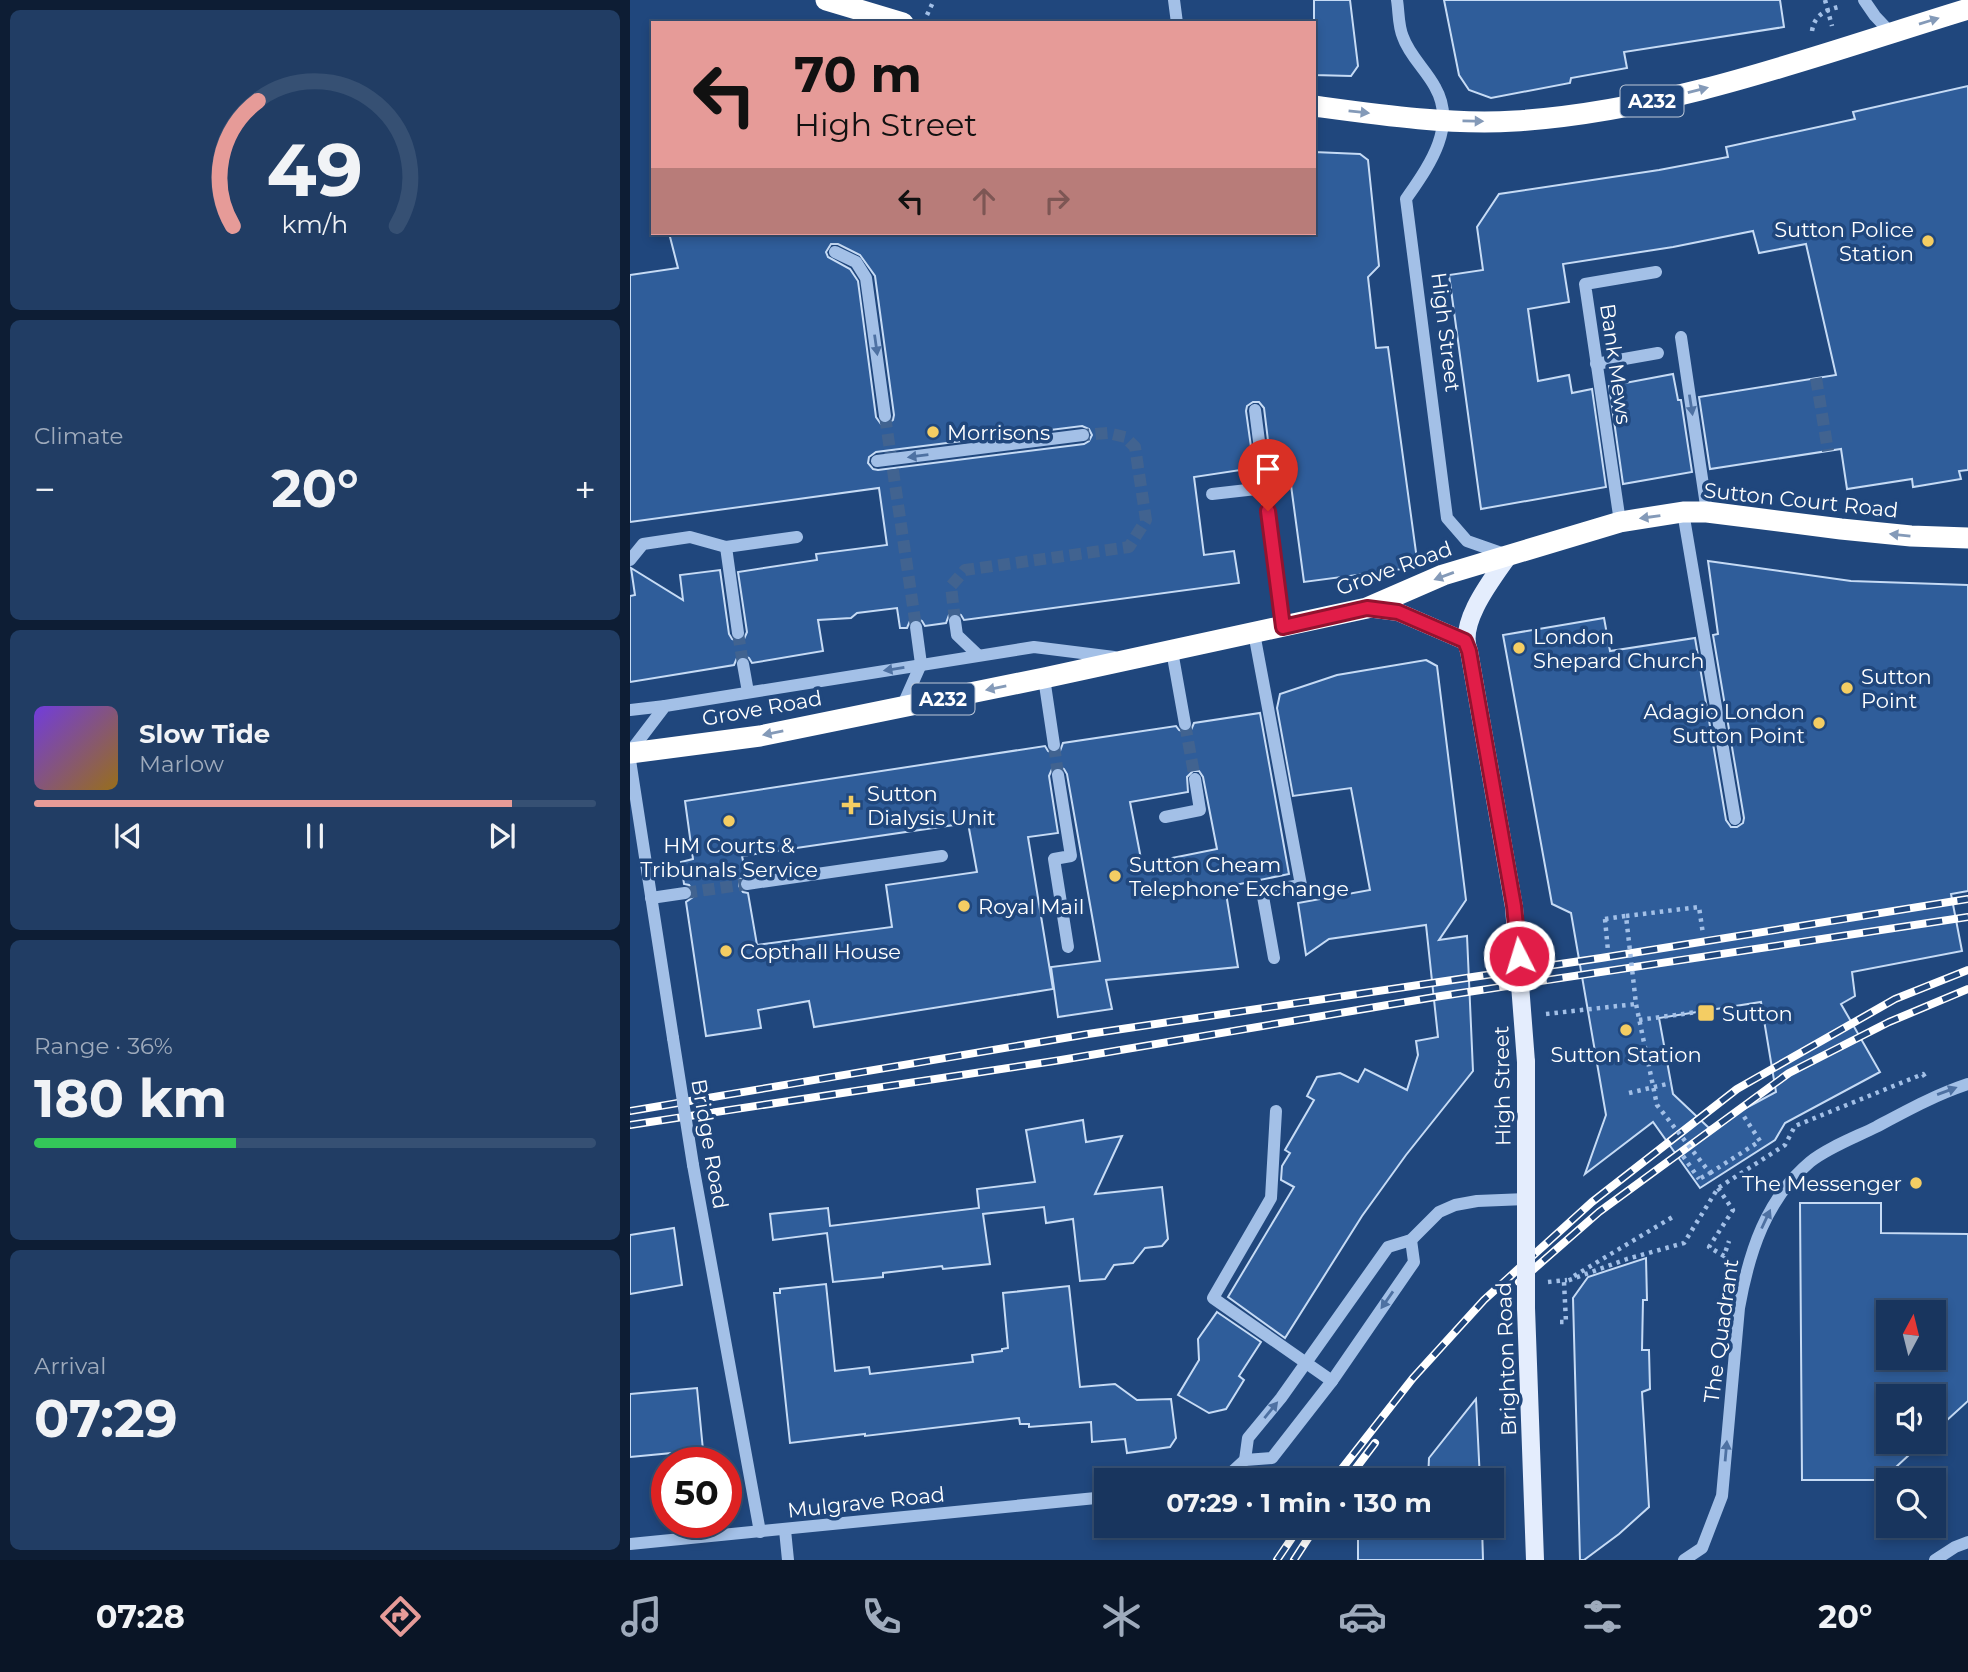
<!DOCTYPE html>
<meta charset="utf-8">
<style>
body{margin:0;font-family:Montserrat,sans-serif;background:#213d64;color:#f1f3f6;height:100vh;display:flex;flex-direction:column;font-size:26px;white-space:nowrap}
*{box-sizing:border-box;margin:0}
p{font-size:23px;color:#9fabbc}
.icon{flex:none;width:38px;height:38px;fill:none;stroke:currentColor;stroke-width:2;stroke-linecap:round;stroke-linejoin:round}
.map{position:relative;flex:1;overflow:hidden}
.side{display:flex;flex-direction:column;gap:10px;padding:10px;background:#0d1d34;width:630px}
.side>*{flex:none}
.hud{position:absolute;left:21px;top:21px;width:665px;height:214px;border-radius:0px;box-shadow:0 4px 10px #0003,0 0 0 2px #365073;background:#e69b98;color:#111;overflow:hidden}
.needle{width:46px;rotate:7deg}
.buttons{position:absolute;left:1246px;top:1300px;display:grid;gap:14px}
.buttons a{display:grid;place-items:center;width:70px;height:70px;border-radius:0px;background:#18355e;box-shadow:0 4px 10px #0003,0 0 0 2px #365073;font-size:35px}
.speed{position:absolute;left:21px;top:1447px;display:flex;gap:14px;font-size:35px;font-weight:700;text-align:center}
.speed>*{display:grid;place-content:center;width:91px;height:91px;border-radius:50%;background:#18355e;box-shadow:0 4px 10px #0003,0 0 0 2px #365073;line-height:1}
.speed .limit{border:10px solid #d22;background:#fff;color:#111}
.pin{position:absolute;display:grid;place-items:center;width:60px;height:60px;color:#fff;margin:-72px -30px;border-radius:50% 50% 50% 0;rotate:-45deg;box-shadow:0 0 7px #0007}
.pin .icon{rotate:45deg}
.me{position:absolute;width:77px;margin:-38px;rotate:355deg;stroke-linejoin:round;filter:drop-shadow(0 0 5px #0008)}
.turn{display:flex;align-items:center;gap:24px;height:147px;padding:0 28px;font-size:32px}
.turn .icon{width:91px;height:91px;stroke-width:2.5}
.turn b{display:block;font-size:49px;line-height:60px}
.lanes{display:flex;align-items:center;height:66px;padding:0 28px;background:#0003;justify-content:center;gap:35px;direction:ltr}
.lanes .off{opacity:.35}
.big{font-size:52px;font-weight:700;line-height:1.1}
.side .card{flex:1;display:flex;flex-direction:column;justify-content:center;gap:10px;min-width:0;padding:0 24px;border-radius:10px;background:#213d64}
.side .dial{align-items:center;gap:0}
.dial svg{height:182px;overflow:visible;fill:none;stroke:#365073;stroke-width:7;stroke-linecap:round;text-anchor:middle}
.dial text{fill:#f1f3f6;stroke:none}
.song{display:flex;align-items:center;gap:21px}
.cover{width:84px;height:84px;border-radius:10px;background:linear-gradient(135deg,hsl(260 70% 55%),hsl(40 70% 35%))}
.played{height:7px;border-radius:4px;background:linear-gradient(90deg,#e69b98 85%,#365073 85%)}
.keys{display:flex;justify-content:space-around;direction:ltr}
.heat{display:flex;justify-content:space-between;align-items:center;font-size:38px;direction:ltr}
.charge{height:10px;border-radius:5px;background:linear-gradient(90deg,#34c759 36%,#365073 0)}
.trip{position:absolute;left:464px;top:1468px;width:410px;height:70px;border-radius:0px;background:#18355e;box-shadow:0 4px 10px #0003,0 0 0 2px #365073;font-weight:700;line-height:70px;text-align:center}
.tabs{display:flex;height:112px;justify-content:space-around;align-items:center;background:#0a1526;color:#9fabbc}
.tabs .icon{width:49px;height:49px}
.tabs .current{color:#e69b98}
.tabs b{font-size:32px;color:#f1f3f6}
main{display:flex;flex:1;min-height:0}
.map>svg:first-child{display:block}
</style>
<main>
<section class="side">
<div class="card dial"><svg viewBox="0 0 100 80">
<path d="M14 69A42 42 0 1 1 86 69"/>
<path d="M14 69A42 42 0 0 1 25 14" stroke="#e69b98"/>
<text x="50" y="56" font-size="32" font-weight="700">49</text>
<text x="50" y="72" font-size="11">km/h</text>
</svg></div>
<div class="card"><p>Climate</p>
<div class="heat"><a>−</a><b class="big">20°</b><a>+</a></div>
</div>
<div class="card">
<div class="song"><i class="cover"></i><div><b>Slow Tide</b><p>Marlow</p></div></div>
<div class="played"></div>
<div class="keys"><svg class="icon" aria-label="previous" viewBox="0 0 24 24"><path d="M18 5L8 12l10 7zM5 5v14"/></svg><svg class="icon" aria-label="pause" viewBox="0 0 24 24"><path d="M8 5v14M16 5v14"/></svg><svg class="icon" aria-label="next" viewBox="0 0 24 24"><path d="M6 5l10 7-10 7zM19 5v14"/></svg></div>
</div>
<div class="card"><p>Range · 36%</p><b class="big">180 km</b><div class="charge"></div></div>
<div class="card"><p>Arrival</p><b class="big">07:29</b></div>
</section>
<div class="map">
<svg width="1338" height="1560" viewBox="0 0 1338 1560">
<rect width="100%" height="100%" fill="#20477d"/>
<!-- building -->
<g fill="#2f5d9a" stroke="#c6dbf5" stroke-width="2" fill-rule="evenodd">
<path d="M684,0h36l8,66 -7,10 -37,-1z"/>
<path d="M814,0h336l4,27 -160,25 3,16 -56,10 -1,5 -79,15 -22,-8 -10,-15z"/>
<path d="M1338,86v384l-9,1 2,8 -48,8 -1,-8 -65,10 -6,-40 -131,20 -11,-72 137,-22 -30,-131 -47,9 -6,-22 -80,16 -110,17 6,38 -41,7 10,72 31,-6 3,18 20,-4 14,98 -125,22 -32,-234 34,-5 -6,-43 22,-33 160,-24 69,-13 -2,-10 129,-28 -2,-7z"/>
<path d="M684,152l46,2 8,6 11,106 -11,11 8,71 12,-1 30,220 -114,15 -16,-119 -17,2 -7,-57 -5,-6h-6l-6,4 -1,5 8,57 -60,9 10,78 30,-4 5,32 -275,37 -3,-5 -7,-3 -5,3 -3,8 -21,3 -3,-5 -6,-3 -6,3 -3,7h-7l-3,-20 -40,5 -6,5 -33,2 5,31 -71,12 -3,-5 -7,-3 -5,3 -3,7 -104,17v-86l5,-1 -4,-27 52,32 -3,-25 40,-5 9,64 3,5 7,3 5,-3 3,-7 -9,-60 79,-12 -1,-6 71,-9 -8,-57 -249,34v-247l48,-7 -9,-35h645zM201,244h7l22,11 15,21 19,139 -1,5 -6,4h-6l-5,-7 -18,-136 -8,-12 -22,-12 -2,-5zM452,426l7,3 3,6 -3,6 -5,3 -206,26 -5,-1 -5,-6 1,-6 7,-5z"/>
<path d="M1043,374l5,26h3l11,72 -69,12 -14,-98z"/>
<path d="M1078,561l143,20 117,4v306l-17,3 11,57 -110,21 3,24 -14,8 39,68 -95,51 -10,17 -75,48 -47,-66 -68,52 21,-59 -35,-202 -19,-9 -49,-269 101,-17 6,33 85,-13 31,182 5,7h6l6,-4 1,-5 -31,-183 5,-1zM1131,1002l15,90 -67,36 -36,-34 -14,-76z"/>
<path d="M796,660l11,6 29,234 -27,40 28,-4 6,135 -67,84 -44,61 -77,122 -57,-41 66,-110 -13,-7 1,-14 8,-13 -5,-3 29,-50 -7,-4 10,-19 23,-4 18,9 7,-13 42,21 11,-35 -2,-14 22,-4 -12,-112 -97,14 -23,16 -8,-52 72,-13 -19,-102 -58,8 -16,-88 3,-14 57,-19z"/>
<path d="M630,713l29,161 -64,13 13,80 -132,13 6,29 -54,8 -7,-50 49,-6 -33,-187 -3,-5 -7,-3 -5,3 -3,7 9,57 -30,4 25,152 -239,38 -5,-26 -51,9 3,18 -55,8 -20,-134 7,-5v-6l-4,-6 -5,-1 -3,-22 12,-3 -8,-58 360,-55 3,5 7,3 5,-3 3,-8 113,-17 3,4 7,3 5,-3 3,-7zM563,771h6l4,6 14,72 -75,15 -12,-62 58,-10 -1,-15zM338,823l9,49 -91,13 6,42 -135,18 -9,-52 -5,-1 -4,-6v-6l7,-5 -4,-19z"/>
<path d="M453,1120l3,22 36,-6 -27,58 67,-7 6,52 -6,7 -17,2 -12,15 -19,2 -9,14 -25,2 -7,-62 -27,4 -2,-16 -61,7 7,50 -47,5 -1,-3 -59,7v4l-50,5 -6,-49 -54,7 -3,-26 58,-6 2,18 149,-18 -2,-19 58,-7 -9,-52z"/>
<path d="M1170,1203h81v30l87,1v167l-34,31v-36h-46v46h35l-41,38h-80zM1258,1312h46v46h-46z"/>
<path d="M44,1228l8,57 -52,9v-59z"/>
<path d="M1016,1258l1,42h-4l-1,50h7l1,39 -8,3 7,115 -30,27 -35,26h-4l-7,-262 15,-21z"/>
<path d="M196,1284l9,87 34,-4 1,7 103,-12 -1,-7 30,-4v-2l6,-1 -5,-55 66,-7 11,101 35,-3 22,16 34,-1 5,39 -6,9 -43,6 -2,-14 -33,3 -1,-20 -62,5v-3h-9l-1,-6 -154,18v-2l-75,9 -16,-150h6v-4z"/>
<path d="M587,1312l44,30 -22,34 5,4 -18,29 -17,4 -31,-18 21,-35 -1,-21z"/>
<path d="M67,1388l6,62 -73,7v-63z"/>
<path d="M846,1399l4,81h-52l1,-22z"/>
<path d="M779,1526h73l1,34h-125v-23l51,-1z"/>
</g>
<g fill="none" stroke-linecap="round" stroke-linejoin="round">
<!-- minor-tunnel -->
<g stroke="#416390" stroke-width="12" stroke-dasharray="12 6" stroke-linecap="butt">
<path d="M1186,378l12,73"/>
<path d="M255,416l31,211"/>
<path d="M325,621l-4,-35 14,-16 164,-23 17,-27 -11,-73 -10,-10 -17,-4 -25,2"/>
<path d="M108,633l5,31"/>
<path d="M555,724l10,55"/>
<path d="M424,745l4,30"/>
<path d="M55,893l62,-9"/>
</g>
<!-- path -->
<g stroke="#a3c0e7" stroke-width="4.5" stroke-dasharray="3.5 5" stroke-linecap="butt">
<path d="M1195,0l7,26"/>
<path d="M297,15l7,-15"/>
<path d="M1182,31c3,-18 15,-21 30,-25"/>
<path d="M996,916l73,-9 4,27"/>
<path d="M975,919l3,32"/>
<path d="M916,1014l90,-10"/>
<path d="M1009,1020l73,-10"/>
<path d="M999,1093l42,-10"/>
<path d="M1053,1156l16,23"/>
<path d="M1080,1173l50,-32 -17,-26"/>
<path d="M1088,1188l15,22 -24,37 15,9 5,-15"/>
<path d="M944,1276l102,-61"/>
<path d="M918,1282l19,-2"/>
<path d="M930,1322h6l-2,-40 63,-23 57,-16 34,-55 67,-43 10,-19 128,-52 2,3"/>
</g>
<!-- minor -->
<g stroke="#a3c0e7" stroke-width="12">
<path d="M544,0l3,23"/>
<path d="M767,0c2,12 1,26 6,37 6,18 23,33 32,50 23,40 -7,80 -29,112l41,319 20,23 40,14"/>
<path d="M1234,0l11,16 16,17"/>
<path d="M205,252l21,10 10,16 19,138"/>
<path d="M1051,337l26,175"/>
<path d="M966,364l62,-11"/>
<path d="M247,461l206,-26"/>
<path d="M635,488l18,139"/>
<path d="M582,494l53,-6 -10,-78"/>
<path d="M1053,512l52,307"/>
<path d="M990,522l-35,-238 71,-12"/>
<path d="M0,560l13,-16 47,-7 36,10"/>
<path d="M325,621l2,14 21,20"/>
<path d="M108,633l-12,-86 71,-10"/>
<path d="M624,633l47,252 -39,6 12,67"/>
<path d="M542,651l13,73"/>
<path d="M113,664l5,28"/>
<path d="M414,678l10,67"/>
<path d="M272,707l19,-43 -5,-37"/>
<path d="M0,710l35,-4"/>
<path d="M0,752l35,-46 369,-59 80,10"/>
<path d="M0,760l43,278"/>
<path d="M428,775l13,81 -17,3 14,88"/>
<path d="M535,817l35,-7 -5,-31"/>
<path d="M117,884l195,-28"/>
<path d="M21,898l34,-5"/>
<path d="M646,1111l-5,87 -58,100 119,83"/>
<path d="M63,1165l67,367"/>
<path d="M615,1460l3,-22 33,-40 107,-151 23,-7 28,-28 16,-7 22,-4 49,-2"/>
<path d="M582,1480l20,-8 13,-12 27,-2 60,-77 82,-119 -3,-22"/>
<path d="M155,1530l3,30"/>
<path d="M0,1544l476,-47"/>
<path d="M1054,1560l18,-12 20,-52 17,-188c10,-56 27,-109 71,-146 17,-14 46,-25 66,-35 30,-16 59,-32 92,-43"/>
<path d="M1305,1560l20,-13 13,-5"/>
</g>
<!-- major -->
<g stroke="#e4edfd" stroke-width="18">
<path d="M879,555c-16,23 -52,68 -40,96l45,256"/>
<path d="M737,608l31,4 67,29"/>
<path d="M896,1062v174"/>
<path d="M896,1308l9,252"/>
</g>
<!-- highway -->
<g stroke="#fff" stroke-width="21">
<path d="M196,0l77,23"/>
<path d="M684,106c66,9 135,19 201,15 156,-10 305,-67 453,-112"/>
<path d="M0,753l130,-17 284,-58 323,-70 76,-33 177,-53 63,-10h24l134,17 70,7 57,2"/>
</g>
<!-- rail casing -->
<g stroke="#fff" stroke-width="8">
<g id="rail">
<path d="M0,1111l458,-77 513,-76 367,-59"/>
<path d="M0,1125l431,-65 380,-64 527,-79"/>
<path d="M889,1282l80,-70 190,-139 100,-51 79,-33"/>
<path d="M703,1480l80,-102 71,-78 108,-98 145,-113 158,-90 73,-29"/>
<path d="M717,1480l28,-37"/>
<path d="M647,1560l23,-34"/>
<path d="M664,1560l22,-34"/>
</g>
</g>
<!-- rail -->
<use href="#rail" stroke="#20477d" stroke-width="5" stroke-dasharray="16" stroke-linecap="butt"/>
<!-- path-bridge -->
<path stroke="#a3c0e7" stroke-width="4.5" stroke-dasharray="3.5 5" stroke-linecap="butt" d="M975,919l21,-3 10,88 21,101 53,68 -11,6"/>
<!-- minor-bridge -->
<path stroke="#a3c0e7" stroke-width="12" d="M43,1038l20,127"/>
<!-- major-bridge -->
<g stroke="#e4edfd" stroke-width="18">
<path d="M884,907l12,155"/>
<path d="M896,1308v-72"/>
</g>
</g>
<!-- one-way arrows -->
<defs><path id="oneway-solid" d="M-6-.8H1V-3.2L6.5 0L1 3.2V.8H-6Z" transform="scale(1.75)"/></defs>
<g fill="#849ab8">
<use href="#oneway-solid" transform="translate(1299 21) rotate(-17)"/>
<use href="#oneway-solid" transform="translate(1068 90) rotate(-14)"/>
<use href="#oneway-solid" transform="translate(729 112) rotate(6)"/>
<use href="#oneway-solid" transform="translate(843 121) rotate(1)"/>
<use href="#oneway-solid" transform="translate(1020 517) rotate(172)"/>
<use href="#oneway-solid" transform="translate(1270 535) rotate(-174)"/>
<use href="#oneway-solid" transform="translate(814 576) rotate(160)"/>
<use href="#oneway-solid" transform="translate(366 688) rotate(169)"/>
<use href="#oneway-solid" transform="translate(143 733) rotate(169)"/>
</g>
<g fill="#4e71a2">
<use href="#oneway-solid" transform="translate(246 345) rotate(82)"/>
<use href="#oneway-solid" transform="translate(1061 405) rotate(81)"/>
<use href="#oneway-solid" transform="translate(288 456) rotate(173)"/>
<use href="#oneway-solid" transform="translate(264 669) rotate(171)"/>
<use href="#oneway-solid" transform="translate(1317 1091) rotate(-20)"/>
<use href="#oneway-solid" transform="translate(1136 1219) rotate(-65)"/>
<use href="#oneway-solid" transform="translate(757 1300) rotate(125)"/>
<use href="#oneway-solid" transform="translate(641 1410) rotate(-51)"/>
<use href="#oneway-solid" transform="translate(1096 1451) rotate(-85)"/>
</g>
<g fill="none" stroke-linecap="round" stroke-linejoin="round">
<!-- route casing -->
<g stroke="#92132f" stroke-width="18">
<path id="route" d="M638,511l15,116 84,-19 31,4 67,29 4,10 45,255 5,50"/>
</g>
<!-- route -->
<use href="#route" stroke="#e11d48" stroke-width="12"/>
</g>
<!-- markers -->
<g fill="#f4cd63" stroke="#20477d" stroke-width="2.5">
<circle cx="1298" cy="241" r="7"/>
<circle cx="303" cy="432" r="7"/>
<circle cx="889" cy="648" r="7"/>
<circle cx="1217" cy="688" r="7"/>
<circle cx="1189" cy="723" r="7"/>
<path d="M217.5 794.5h7v7h7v7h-7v7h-7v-7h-7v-7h7z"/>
<circle cx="99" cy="821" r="7"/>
<circle cx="485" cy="876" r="7"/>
<circle cx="334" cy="906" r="7"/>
<circle cx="96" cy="951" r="7"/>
<rect x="1067" y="1004" width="18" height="18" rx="3.5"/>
<circle cx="996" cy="1030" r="7"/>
<circle cx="1286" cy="1183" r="7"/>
</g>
<g text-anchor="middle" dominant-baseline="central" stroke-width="7" stroke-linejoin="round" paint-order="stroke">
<!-- shield labels -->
<g fill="#20477d" stroke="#bcc8d8" stroke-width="2">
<rect x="990.5" y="85.5" width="63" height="31" rx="5"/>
<rect x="281.5" y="683.5" width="63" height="31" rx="5"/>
</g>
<g font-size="19" font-weight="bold" fill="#fff">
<text x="1022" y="101">A232</text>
<text x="313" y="699">A232</text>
</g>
<!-- poi labels -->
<g font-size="21" fill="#fff" stroke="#20477d" text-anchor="start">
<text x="1284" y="229" text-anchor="end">Sutton Police<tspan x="1284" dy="24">Station</tspan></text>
<text x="317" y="432">Morrisons</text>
<text x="903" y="636">London<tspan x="903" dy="24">Shepard Church</tspan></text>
<text x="1231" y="676">Sutton<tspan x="1231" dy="24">Point</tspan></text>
<text x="1175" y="711" text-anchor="end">Adagio London<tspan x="1175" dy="24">Sutton Point</tspan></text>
<text x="237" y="793">Sutton<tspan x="237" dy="24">Dialysis Unit</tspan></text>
<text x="99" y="845" text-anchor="middle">HM Courts &amp;<tspan x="99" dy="24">Tribunals Service</tspan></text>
<text x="499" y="864">Sutton Cheam<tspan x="499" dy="24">Telephone Exchange</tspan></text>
<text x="348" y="906">Royal Mail</text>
<text x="110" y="951">Copthall House</text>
<text x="1092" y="1013">Sutton</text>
<text x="996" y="1054" text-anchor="middle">Sutton Station</text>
<text x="1272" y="1183" text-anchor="end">The Messenger</text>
</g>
<!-- street labels -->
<g font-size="21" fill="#fff" stroke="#20477d">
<text transform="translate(816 332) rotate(83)">High Street</text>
<text transform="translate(986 364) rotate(82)">Bank Mews</text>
<text transform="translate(1171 500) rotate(6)">Sutton Court Road</text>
<text transform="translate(764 568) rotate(-20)">Grove Road</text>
<text transform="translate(132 708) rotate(-10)">Grove Road</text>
<text transform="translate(872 1086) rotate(-91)">High Street</text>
<text transform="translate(80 1144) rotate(80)">Bridge Road</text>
<text transform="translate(1091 1331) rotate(-82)">The Quadrant</text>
<text transform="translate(876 1359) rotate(-92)">Brighton Road</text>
<text transform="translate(236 1502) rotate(-6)">Mulgrave Road</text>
</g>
</g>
</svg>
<div class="buttons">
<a><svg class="needle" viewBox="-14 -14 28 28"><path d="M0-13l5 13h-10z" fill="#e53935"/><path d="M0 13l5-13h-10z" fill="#9fabbc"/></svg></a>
<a><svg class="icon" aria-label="sound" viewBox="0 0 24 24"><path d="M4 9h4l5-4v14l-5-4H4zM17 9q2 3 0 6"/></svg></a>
<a><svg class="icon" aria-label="search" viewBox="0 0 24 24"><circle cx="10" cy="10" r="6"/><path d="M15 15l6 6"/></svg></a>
</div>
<div class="speed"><div class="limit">50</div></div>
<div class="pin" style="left:638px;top:511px;background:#d93025"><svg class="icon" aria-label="arrive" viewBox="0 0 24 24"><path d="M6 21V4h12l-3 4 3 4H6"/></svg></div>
<svg class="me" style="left:889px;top:956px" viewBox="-20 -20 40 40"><circle r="17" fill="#e11d48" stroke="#fff" stroke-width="3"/><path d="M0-11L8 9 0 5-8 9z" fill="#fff"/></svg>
<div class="trip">07:29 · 1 min · 130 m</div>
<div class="hud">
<div class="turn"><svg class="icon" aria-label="left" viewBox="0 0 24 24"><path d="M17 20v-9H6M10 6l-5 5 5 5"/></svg><div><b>70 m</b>High Street</div></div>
<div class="lanes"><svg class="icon" aria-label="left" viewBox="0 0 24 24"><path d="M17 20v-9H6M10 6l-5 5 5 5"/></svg><svg class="icon off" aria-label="ahead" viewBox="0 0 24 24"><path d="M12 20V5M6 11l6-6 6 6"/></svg><svg class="icon off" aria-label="right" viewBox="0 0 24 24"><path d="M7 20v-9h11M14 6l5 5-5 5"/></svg></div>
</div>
</div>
</main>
<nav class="tabs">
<b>07:28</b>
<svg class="icon current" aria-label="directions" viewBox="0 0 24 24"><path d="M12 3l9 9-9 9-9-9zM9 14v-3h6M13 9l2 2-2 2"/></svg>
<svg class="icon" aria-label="music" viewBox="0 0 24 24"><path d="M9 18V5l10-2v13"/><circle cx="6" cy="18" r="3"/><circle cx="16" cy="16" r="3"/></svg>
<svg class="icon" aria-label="phone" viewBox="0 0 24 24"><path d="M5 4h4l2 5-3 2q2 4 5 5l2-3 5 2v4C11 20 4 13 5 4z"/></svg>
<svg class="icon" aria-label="climate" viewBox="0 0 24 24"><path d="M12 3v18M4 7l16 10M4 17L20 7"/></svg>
<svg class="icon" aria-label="car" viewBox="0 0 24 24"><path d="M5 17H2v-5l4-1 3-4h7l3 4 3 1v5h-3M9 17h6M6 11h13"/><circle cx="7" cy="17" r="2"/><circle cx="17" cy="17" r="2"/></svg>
<svg class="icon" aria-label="filters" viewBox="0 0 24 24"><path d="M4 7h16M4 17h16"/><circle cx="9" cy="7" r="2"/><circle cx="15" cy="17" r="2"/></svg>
<b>20°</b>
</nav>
